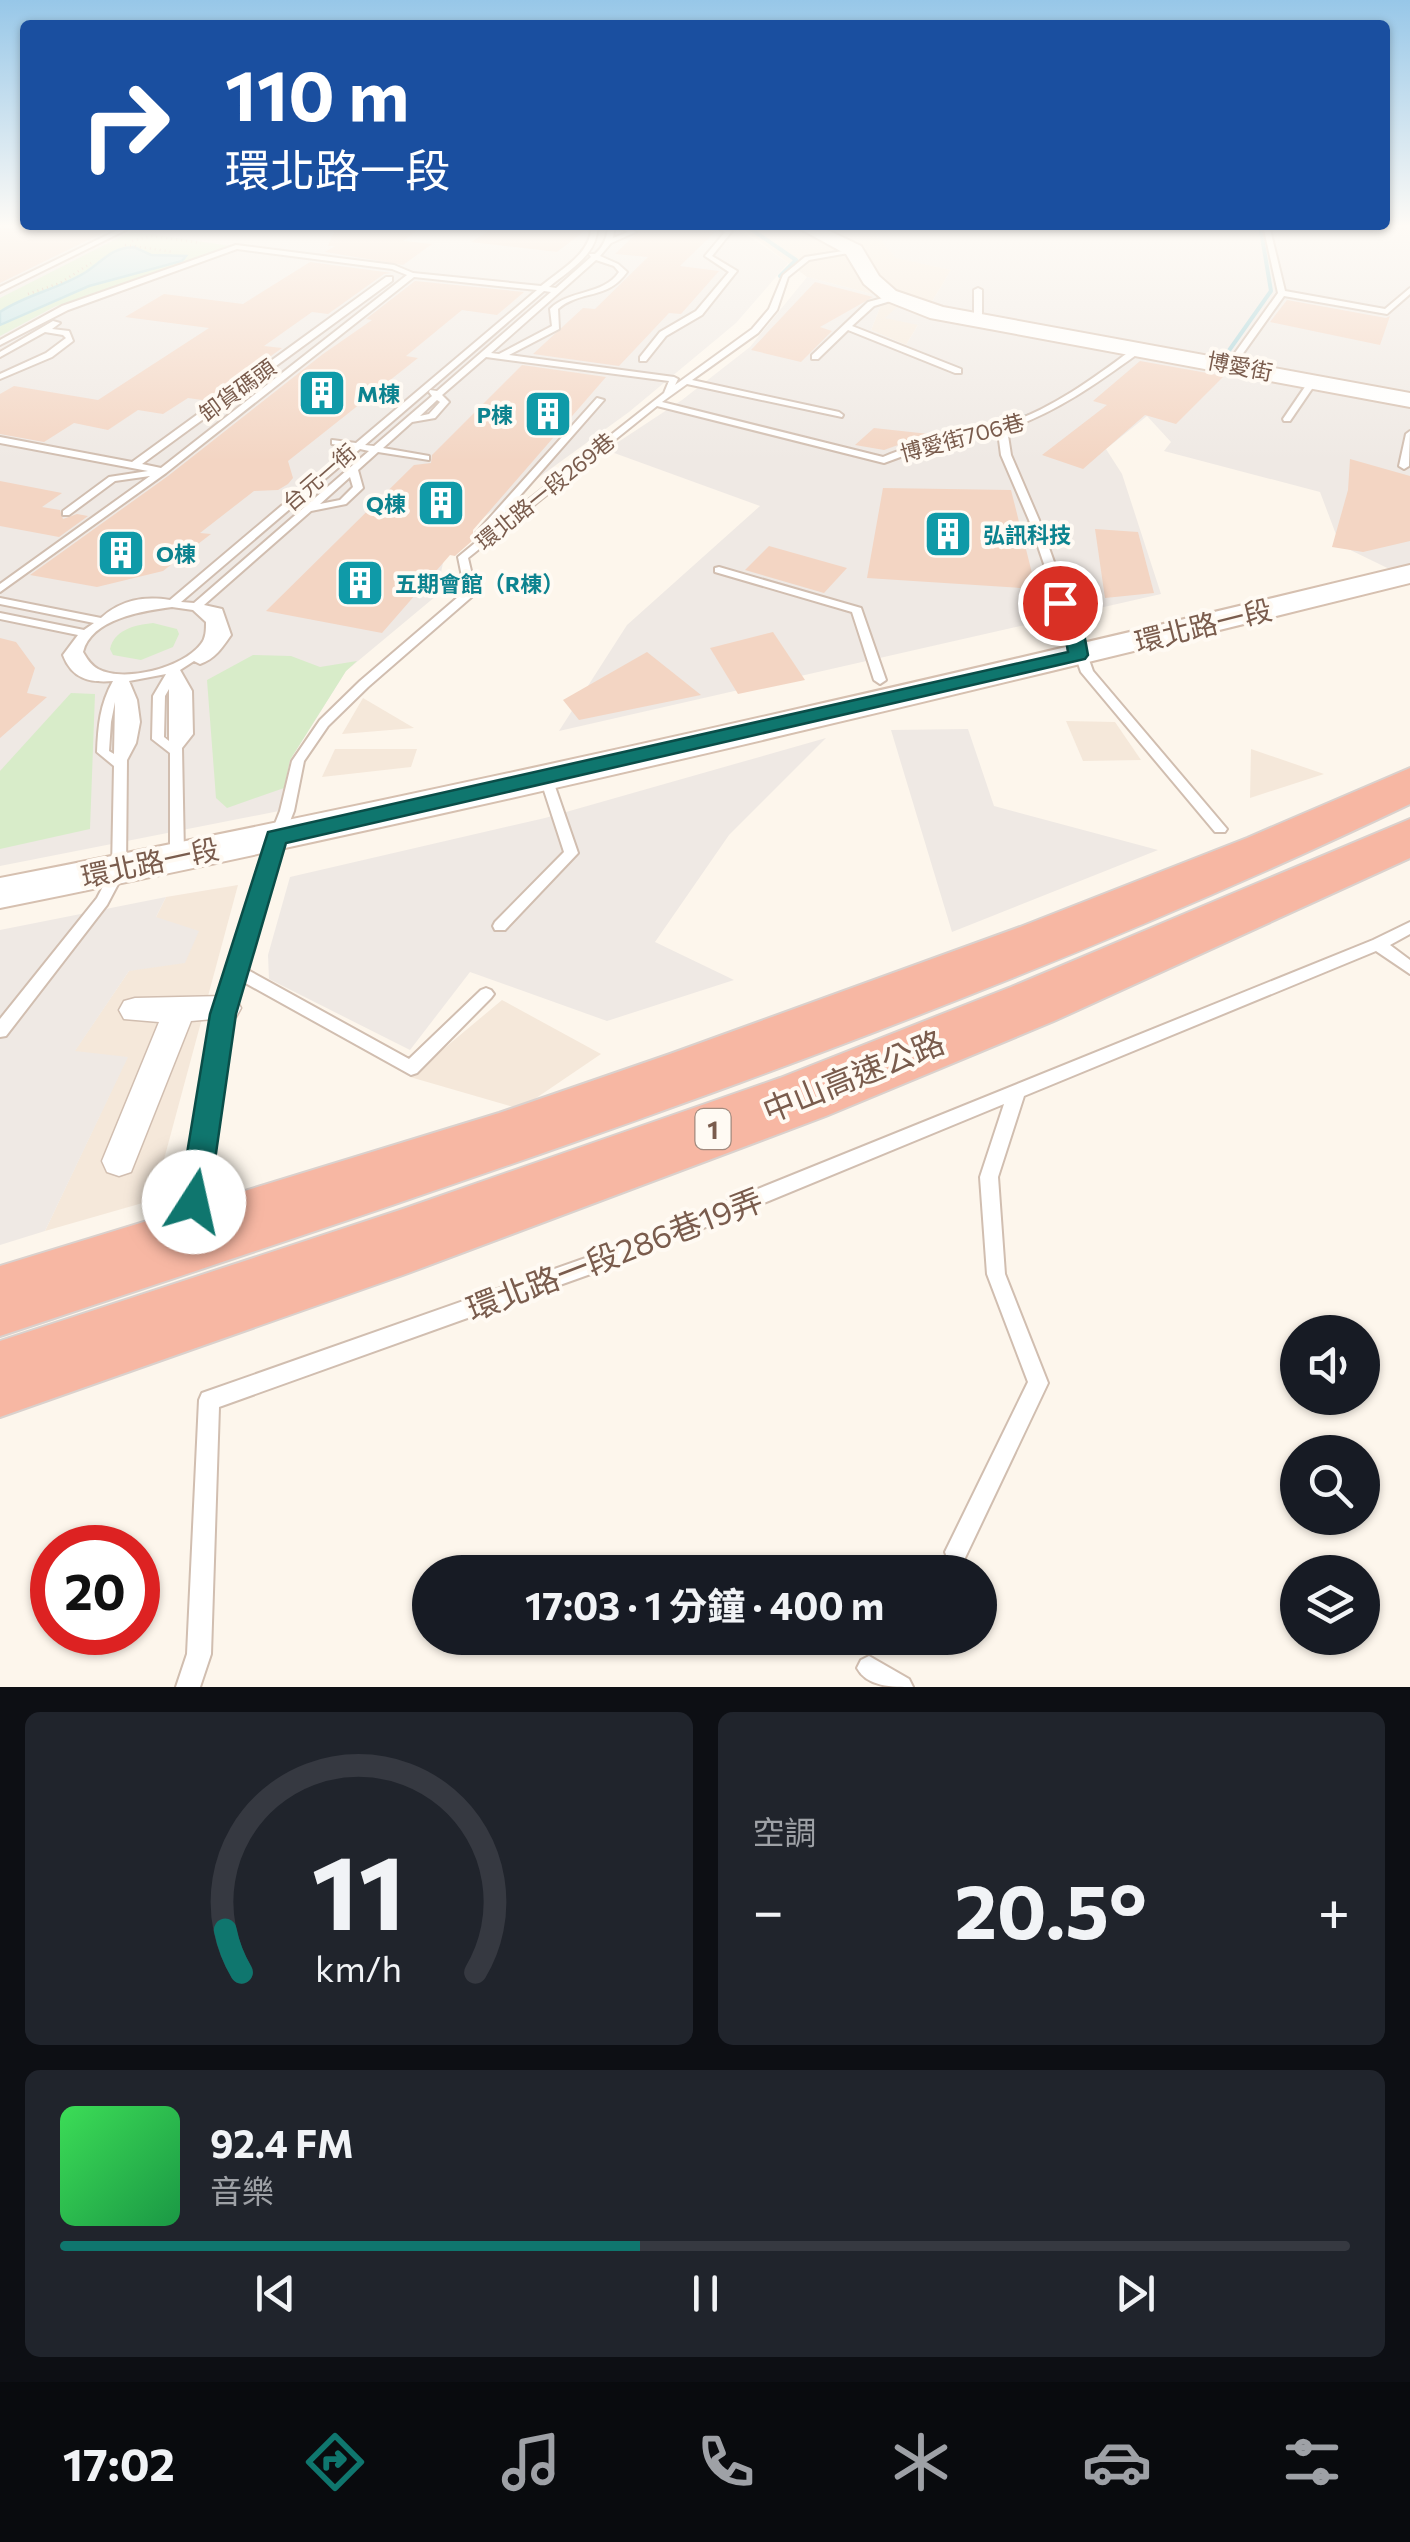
<!DOCTYPE html>
<html lang="zh-TW">
<meta charset="utf-8">
<style>
body{margin:0;font-family:Commissioner,"Noto Sans TC",sans-serif;background:#20242c;color:#f1f3f6;height:100vh;display:flex;flex-direction:column;font-size:38px;white-space:nowrap}
*{box-sizing:border-box;margin:0}
p{font-size:32px;color:#9ea1a6}
.icon{flex:none;width:55px;height:55px;fill:none;stroke:currentColor;stroke-width:2;stroke-linecap:round;stroke-linejoin:round}
.map{position:relative;height:1687px;overflow:hidden}
.side{display:flex;flex-direction:column;gap:25px;padding:25px;background:#0d0f14;flex:1}
.side>*{flex:none}
.banner{position:absolute;left:20px;top:20px;width:1370px;height:210px;border-radius:10px;box-shadow:0 2px 8px #0004;background:#1a4fa0;color:#fff;overflow:hidden}
.tools{position:absolute;left:1280px;top:1315px;display:grid;gap:20px}
.tools a{display:grid;place-items:center;width:100px;height:100px;border-radius:50%;background:#171b24;box-shadow:0 2px 8px #0004;font-size:50px}
.speed{position:absolute;left:30px;top:1525px;display:flex;gap:20px;font-size:50px;font-weight:700;text-align:center}
.speed>*{display:grid;place-content:center;width:130px;height:130px;border-radius:50%;background:#171b24;box-shadow:0 2px 8px #0004;line-height:1}
.speed .limit{border:15px solid #d22;background:#fff;color:#111}
.pin{position:absolute;display:grid;place-items:center;width:85px;height:85px;color:#fff;margin:-42px;border:5px solid #fff;border-radius:50%;box-shadow:0 2px 10px #0007}
.me{position:absolute;width:110px;margin:-55px;rotate:10deg;stroke-linejoin:round;filter:drop-shadow(0 0 8px #0008)}
.turn{display:flex;align-items:center;gap:35px;height:210px;padding:0 40px;font-size:45px}
.turn .icon{width:130px;height:130px;stroke-width:2.5}
.turn b{display:block;font-size:70px;line-height:85px}
.big{font-size:75px;font-weight:700;line-height:1.1}
.side .widget{flex:1;display:flex;flex-direction:column;justify-content:center;gap:15px;min-width:0;padding:0 35px;border-radius:15px;background:#20242c}
.side .dial{align-items:center;gap:0}
.dial svg{height:260px;overflow:visible;fill:none;stroke:#363941;stroke-width:7;stroke-linecap:round;text-anchor:middle}
.dial text{fill:#f1f3f6;stroke:none}
.song{display:flex;align-items:center;gap:30px}
.cover{width:120px;height:120px;border-radius:15px;background:linear-gradient(135deg,hsl(130 70% 55%),hsl(140 70% 35%))}
.played{height:10px;border-radius:5px;background:linear-gradient(90deg,#0f766e 45%,#363941 45%)}
.keys{display:flex;justify-content:space-around;direction:ltr}
.heat{display:flex;justify-content:space-between;align-items:center;font-size:55px;direction:ltr}
.side .tiles{flex:1;display:grid;gap:25px;grid-template-columns:1fr 1fr}
.widget:last-child{grid-column:span 2}
.trip{position:absolute;left:412px;top:1555px;width:585px;height:100px;border-radius:50px;background:#171b24;box-shadow:0 2px 8px #0004;font-weight:700;line-height:100px;text-align:center}
.menu{display:flex;height:160px;justify-content:space-around;align-items:center;background:#090b0e;color:#9ea1a6}
.menu .icon{width:70px;height:70px}
.menu .current{color:#0f766e}
.menu b{font-size:45px;color:#f1f3f6}
.map>svg:first-child{display:block}
</style>
<div class="map">
<svg width="1410" height="1687" viewBox="0 0 1410 1687">
<rect width="100%" height="100%" fill="#fdf6ec"/>
<!-- residential -->
<g fill="#f5e8da">
<path d="M738,225h140l25,34 48,11 -45,75 -35,-15 13,-33 -77,-20z"/>
<path d="M363,698l51,30 -72,6z"/>
<path d="M1066,721l49,1 26,38 -58,1z"/>
<path d="M335,749h82l-6,18 -89,10z"/>
<path d="M1251,749l73,25 -74,24z"/>
<path d="M238,885l-85,315 -108,31 82,-173 -53,-6 55,-81 37,-74z"/>
<path d="M502,1000l99,54 -81,55 -110,-32z"/>
</g>
<!-- industrial -->
<g fill="#efe9e4">
<path d="M0,224l733,1 55,38 -52,60 -107,89 -182,132 -11,52 -90,75 -56,89 -11,51 -279,55z"/>
<path d="M1410,224v355l-70,-34 -20,-53 -156,-41 7,-9 -24,-26 -41,33 16,25 39,120 -602,137 68,-106 133,-119 -154,-56 76,-50 68,-53 57,-70 77,20 -13,33 35,15 12,-20 -33,-7 12,-11 27,8 27,-45 -55,-12 -20,-23v-10z"/>
<path d="M968,729l26,77 164,44 -206,82 -61,-202z"/>
<path d="M826,738l-97,97 -74,107 79,38 -127,41 -137,-49 -60,78 -141,-71 -1,-24 22,-78 255,-59z"/>
<path d="M166,897l-10,20 43,14 -14,32 -56,8 -54,80 53,6 -83,174 -45,14v-315z"/>
</g>
<!-- green -->
<g fill="#d8ecc9">
<path d="M132,231l98,15 -176,61 -54,29v-38z"/>
<path d="M153,623l24,6 2,5 -6,13 -32,13 -28,-5 -3,-6c4,-19 24,-24 43,-26z"/>
<path d="M253,655l38,1 29,11 37,-6 -11,10 -56,89 -6,28 -57,20 -11,-10 -9,-118z"/>
<path d="M71,693l24,1 -5,135 -90,20v-78z"/>
</g>
<!-- water -->
<path fill="#bfe3e8" stroke="#a5d3da" stroke-width="2.5" d="M134,247l17,8 35,1 -4,5 -93,25 -89,39v-13c27,-18 59,-23 86,-40 18,-12 25,-24 48,-25z"/>
<g fill="none" stroke-linecap="round" stroke-linejoin="round">
<!-- stream-far1 -->
<g stroke="#a5d3da" stroke-width="4">
<path d="M745,225l51,35 -16,16"/>
<path d="M1223,359l48,-68 -11,-66"/>
</g>
<!-- stream -->
<path stroke="#a5d3da" stroke-width="5" d="M926,440l73,-14 29,-10"/>
</g>
<!-- building -->
<g fill="#f3d5c3">
<path d="M0,224l25,1h94l-119,58z"/>
<path d="M342,225h83l-22,16 29,3 -29,21 -78,-13 10,-6h-7l8,-19z"/>
<path d="M498,225h89v4l-30,23 -86,-10z"/>
<path d="M645,225l70,7 -35,34 39,5 -38,43 -12,-1 -50,53 -86,-12 50,-46 12,1 53,-52 -33,-3z"/>
<path d="M310,262l82,11 -8,1 -56,40 -16,-2 -48,34 18,2 -73,53 -21,-3 -25,16 -25,-4 -30,20 -34,-7 -30,19 -44,-8v-40l14,-8 84,14 111,-72 -84,-11 39,-23 79,10z"/>
<path d="M415,281l109,11 -27,23 -35,-5 -56,46 12,2 -130,103 5,17 -5,6 -10,6 -24,1 -54,42 11,1 -48,37 -66,16 -67,-12 138,-99 155,-122 49,-34 -6,-1z"/>
<path d="M815,282l58,15 -53,30 12,4 -31,31 -50,-12z"/>
<path d="M1287,300l99,18 4,-2 -10,29 -110,-23z"/>
<path d="M1140,361l84,15 -48,48 -31,-9 -62,54 -41,-14 65,-50 -14,-4z"/>
<path d="M522,365l84,12 -133,153v10l-18,16 -5,-1 -68,78 -116,-22 148,-146 17,-2 1,-8z"/>
<path d="M874,428l55,6 -45,16 -29,-5z"/>
<path d="M1350,459l60,17v65l-47,11 -31,-5 16,-57z"/>
<path d="M0,481l62,12 -20,14 18,3 3,9 14,-5 11,2 -29,21 -59,-11z"/>
<path d="M883,488l128,2 25,99 -169,-11z"/>
<path d="M1095,529l43,3 16,61 -49,5z"/>
<path d="M769,546l78,22 -23,25 -79,-23z"/>
<path d="M773,632l32,48 -67,14 -28,-46z"/>
<path d="M0,638l16,4 19,26 -8,25 20,4 -47,41z"/>
<path d="M647,652l54,43 -122,25 -16,-20z"/>
</g>
<g fill="none" stroke-linecap="round" stroke-linejoin="round">
<!-- lane casing -->
<g stroke="#d1beb0" stroke-width="4">
<g id="lane">
<path d="M128,225h8l-136,67v-5z"/>
<path d="M591,225h6c3,28 -29,46 -48,62l7,1 35,-31 -2,-3h6c10,-9 11,-16 14,-29h6l-2,13 15,-6 -12,-7h8l12,7 -25,11 -11,13 18,8 9,8c-19,28 -48,18 -69,37l1,20 -50,26 165,22 4,2 -3,6 77,-56 17,-20 14,-34 22,-18 51,-8 -2,3 -45,8 -21,17 -11,33 -19,23 -66,47 147,32 4,3 -1,2 -155,-33 -25,18 221,55c39,-17 80,-20 120,-32 50,-16 92,-48 134,-79h6v4c-43,31 -85,62 -136,79l4,26 28,65 54,151 134,158 -2,3h-10l-134,-160 -52,-152 -28,-65 -3,-23 -68,14 -46,17 -227,-57 -189,152 8,34 -1,2 -107,93 -40,39 -24,35 -10,50 -21,53 -29,104 165,91 72,-69 5,-2 5,2 3,4 -3,4 -74,75 -6,2 -171,-95 -9,34 -28,188 -3,6 -6,2 -6,-2 -3,-6 30,-188 44,-150 21,-53 12,-50 28,-41 40,-39 105,-90 -7,-34 23,-19 -5,-1v-4l121,-135 7,2 -115,131 175,-138 5,-12 -183,-24 -44,38 7,7 -14,16 -23,4 -29,26 46,8v4l-51,-8 -20,18 5,18 -17,16 -35,7 -107,94 18,4 9,26c-9,13 -16,24 -31,29l-6,-3 -14,9 12,21 1,43 -11,14 2,107 -7,5 -7,-5v-102l-18,-14 1,-43 13,-22 -37,7 8,19 3,22 -4,21 -9,17 -1,109 -19,36 -101,131 -6,1v-18l97,-121 15,-29 2,-103 -17,-14c1,-26 3,-48 16,-71 -23,2 -41,-2 -50,-26l15,-20 -78,-16v-6l84,17 10,-7 -94,-19v-6l101,20c20,-18 42,-22 69,-18l181,-153 -19,-3v-4l24,3 181,-153 -123,-13 -248,196 -166,119v-8l150,-108 -35,5 -46,34h-6v-4l46,-34 39,-6 -148,-28v-6l132,25 254,-185h6v4l-250,183 19,4 246,-193 -15,-6 -155,-20 -169,61 -68,35v-5l62,-34 174,-61 158,20 19,8 128,13c19,-16 52,-33 50,-61zM596,260l18,6 5,6c-16,24 -50,17 -69,37l2,17 -53,28 -8,-1zM544,291l7,1 -114,99 -7,-1 -1,2 3,4 -58,50 -9,-1zM437,400l3,2 -11,12 -9,2zM360,449l9,2 -175,152 -13,-1zM350,477l3,10 -13,13 -20,4zM172,607l21,3 13,12c0,8 0,16 -5,22 -18,24 -77,39 -103,25 -7,-4 -11,-10 -15,-17 8,-33 59,-41 89,-45zM169,689v52l-5,-4 1,-41zM115,702l-1,52 -5,-3 2,-29z"/>
<path d="M711,225h9l12,6 -20,25 25,15 -35,44 -36,21 -20,25h-6v-4l20,-25 36,-21 33,-39 -24,-16 20,-24z"/>
<path d="M1263,225h6l16,66 100,18 25,-21v6l-23,20 -103,-18 -50,70h-6l-1,-2 51,-71z"/>
<path d="M978,288l4,2v29l-4,2 -4,-2v-29z"/>
<path d="M894,295h3v4l-23,7 -22,20 109,43v4h-6l-107,-43 -30,29h-6v-4l56,-53z"/>
<path d="M53,321l7,2 -8,6 17,2 4,10 -21,16 -52,22v-5l46,-21 20,-15 -3,-3 -18,-3 -45,25v-5z"/>
<path d="M1311,378l7,2 -28,41h-6l-1,-2z"/>
<path d="M1410,431l-1,35 -5,3 -5,-3 7,-32z"/>
<path d="M719,567l142,41 25,72 -6,4 -6,-4 -22,-68 -137,-40v-4z"/>
<path d="M545,771l6,4 27,78 -73,77h-10l-2,-4 2,-4 69,-70 -25,-77z"/>
<path d="M1410,922v12l-20,11 20,15v14l-34,-23 -352,145 -26,81 7,97 43,109 -84,177 -8,3 -8,-3 -3,-8 83,-170 -41,-108 -7,-97 24,-73 -405,167 -380,136 -8,247 -11,33h-24l11,-33 12,-254 3,-7 395,-139 776,-314z"/>
<path d="M869,1656l40,23 4,8c-21,0 -46,0 -56,-19l4,-8z"/>
</g>
</g>
<!-- street casing -->
<g stroke="#d1beb0" stroke-width="3">
<path id="street" d="M225,996l11,3 5,9 -5,9 -45,4 -60,151 -12,4 -12,-4 -5,-11 57,-139 -35,-3 -5,-9 5,-9 11,-3z"/>
</g>
<!-- secondary casing -->
<g stroke="#d6c0b0" stroke-width="4">
<g id="secondary">
<path d="M793,225h24l44,21 18,30 17,15 47,16 467,86v14l-480,-89 -48,-19 -18,-15 -18,-30z"/>
<path d="M1410,565v18c-468,116 -937,229 -1410,325v-30c473,-92 942,-200 1410,-313z"/>
</g>
</g>
<!-- highway casing -->
<g stroke="#dad1cd" stroke-width="4">
<g id="highway">
<path d="M1410,768v36c-453,217 -934,374 -1410,532v-70l499,-153 171,-59 350,-127 227,-89z"/>
<path d="M1410,819v39l-356,163 -228,95 -423,159 -403,142v-76l403,-132 377,-131 231,-91z"/>
</g>
</g>
<!-- path -->
<g stroke="#d9b8a5" stroke-width="2.5" stroke-dasharray="1 4" stroke-linecap="butt">
<path d="M132,241l19,-5 50,7"/>
<path d="M125,245l49,7"/>
<path d="M28,294l32,-11 31,-20"/>
</g>
<!-- lane -->
<use href="#lane" fill="#fff" fill-rule="evenodd"/>
<!-- street -->
<use href="#street" fill="#fff" fill-rule="evenodd"/>
<!-- secondary -->
<use href="#secondary" fill="#fff" fill-rule="evenodd"/>
<!-- highway -->
<use href="#highway" fill="#f7b7a3" fill-rule="evenodd"/>
</g>
<!-- sky -->
<linearGradient id="sky" x2="0" y2="1"><stop stop-color="#97c7e8"/><stop offset="0.49" stop-color="#fefbf6"/><stop offset="1" stop-color="#fefbf6" stop-opacity="0"/></linearGradient>
<rect width="1410" height="461" fill="url(#sky)"/>
<!-- route -->
<path fill="#0f766e" stroke="#0a4d48" stroke-width="2.5" d="M1060,598l7,1 16,29 5,27 -3,4 -799,184 -50,171 -27,188 -4,10 -11,4 -10,-4 -5,-10 31,-188 58,-182 800,-180 -4,-24 -13,-25z"/>
<!-- icons -->
<defs>
<g id="building-square" transform="scale(2.5)"><rect x="-9" y="-9" width="18" height="18" rx="4" fill="#0f9aa8" stroke="#fffaf3"/><path d="M-4-6H4V6H1V3H-1V6H-4ZM-2.5-4.3h1.7v1.8h-1.7ZM.8-4.3h1.7v1.8H.8ZM-2.5-1h1.7V.8h-1.7ZM.8-1h1.7V.8H.8Z" fill="#fff"/></g>
</defs>
<g fill-rule="evenodd">
<use href="#building-square" x="322" y="393"/>
<use href="#building-square" x="548" y="414"/>
<use href="#building-square" x="441" y="503"/>
<use href="#building-square" x="948" y="534"/>
<use href="#building-square" x="121" y="553"/>
<use href="#building-square" x="360" y="583"/>
</g>
<g text-anchor="middle" dominant-baseline="central" stroke-width="8" stroke-linejoin="round" paint-order="stroke">
<!-- far-street labels -->
<g font-size="22" fill="#7a5c4d" stroke="#fffaf3">
<text transform="translate(1240 366) rotate(11)">博愛街</text>
<text transform="translate(237 390) rotate(-36)">卸貨碼頭</text>
<text transform="translate(962 437) rotate(-15)">博愛街706巷</text>
<text transform="translate(319 477) rotate(-41)">台元一街</text>
<text transform="translate(545 491) rotate(-39)">環北路一段269巷</text>
</g>
<!-- far-culture labels -->
<g font-size="22" font-weight="bold" fill="#0d838f" stroke="#fffaf3" text-anchor="start">
<text x="357" y="393">M棟</text>
<text x="513" y="414" text-anchor="end">P棟</text>
<text x="406" y="503" text-anchor="end">Q棟</text>
<text x="983" y="534">弘訊科技</text>
<text x="156" y="553">O棟</text>
<text x="395" y="583">五期會館（R棟）</text>
</g>
<!-- shield labels -->
<rect fill="#fffaf3" stroke="#a28b7f" stroke-width="2.5" x="695.5" y="1109" width="35" height="40" rx="8"/>
<g font-size="25" font-weight="bold" fill="#7a5c4d">
<text x="713" y="1129">1</text>
</g>
<!-- street labels -->
<g font-size="28" fill="#7a5c4d" stroke="#fffaf3">
<text transform="translate(1203 625) rotate(-14)">環北路一段</text>
<text transform="translate(150 862) rotate(-12)">環北路一段</text>
</g>
<!-- near-street labels -->
<g font-size="32" fill="#7a5c4d" stroke="#fffaf3">
<text transform="translate(853 1075) rotate(-22)">中山高速公路</text>
<text transform="translate(614 1253) rotate(-21)">環北路一段286巷19弄</text>
</g>
</g>
</svg>
<div class="tools">
<a><svg class="icon" aria-label="sound" viewBox="0 0 24 24"><path d="M4 9h4l5-4v14l-5-4H4zM17 9q2 3 0 6"/></svg></a>
<a><svg class="icon" aria-label="search" viewBox="0 0 24 24"><circle cx="10" cy="10" r="6"/><path d="M15 15l6 6"/></svg></a>
<a><svg class="icon" aria-label="layers" viewBox="0 0 24 24"><path d="M12 4l9 5-9 5-9-5zM3 14l9 5 9-5"/></svg></a>
</div>
<div class="speed"><div class="limit">20</div></div>
<div class="pin" style="left:1060px;top:603px;background:#d93025"><svg class="icon" aria-label="arrive" viewBox="0 0 24 24"><path d="M6 21V4h12l-3 4 3 4H6"/></svg></div>
<svg class="me" style="left:194px;top:1202px" viewBox="-20 -20 40 40"><circle r="19" fill="#fff"/><path d="M0-13L10 11 0 6-10 11z" fill="#0f766e"/></svg>
<div class="trip">17:03 · 1 分鐘 · 400 m</div>
<div class="banner">
<div class="turn"><svg class="icon" aria-label="right" viewBox="0 0 24 24"><path d="M7 20v-9h11M14 6l5 5-5 5"/></svg><div><b>110 m</b>環北路一段</div></div>
</div>
</div>
<section class="side">
<div class="tiles">
<div class="widget dial"><svg viewBox="0 0 100 80">
<path d="M14 69A42 42 0 1 1 86 69"/>
<path d="M14 69A42 42 0 0 1 9 56" stroke="#0f766e"/>
<text x="50" y="56" font-size="32" font-weight="700">11</text>
<text x="50" y="72" font-size="11">km/h</text>
</svg></div>
<div class="widget"><p>空調</p>
<div class="heat"><a>−</a><b class="big">20.5°</b><a>+</a></div>
</div>
<div class="widget">
<div class="song"><i class="cover"></i><div><b>92.4 FM</b><p>音樂</p></div></div>
<div class="played"></div>
<div class="keys"><svg class="icon" aria-label="previous" viewBox="0 0 24 24"><path d="M18 5L8 12l10 7zM5 5v14"/></svg><svg class="icon" aria-label="pause" viewBox="0 0 24 24"><path d="M8 5v14M16 5v14"/></svg><svg class="icon" aria-label="next" viewBox="0 0 24 24"><path d="M6 5l10 7-10 7zM19 5v14"/></svg></div>
</div>
</div>
</section>
<nav class="menu">
<b>17:02</b>
<svg class="icon current" aria-label="directions" viewBox="0 0 24 24"><path d="M12 3l9 9-9 9-9-9zM9 14v-3h6M13 9l2 2-2 2"/></svg>
<svg class="icon" aria-label="music" viewBox="0 0 24 24"><path d="M9 18V5l10-2v13"/><circle cx="6" cy="18" r="3"/><circle cx="16" cy="16" r="3"/></svg>
<svg class="icon" aria-label="phone" viewBox="0 0 24 24"><path d="M5 4h4l2 5-3 2q2 4 5 5l2-3 5 2v4C11 20 4 13 5 4z"/></svg>
<svg class="icon" aria-label="climate" viewBox="0 0 24 24"><path d="M12 3v18M4 7l16 10M4 17L20 7"/></svg>
<svg class="icon" aria-label="car" viewBox="0 0 24 24"><path d="M5 17H2v-5l4-1 3-4h7l3 4 3 1v5h-3M9 17h6M6 11h13"/><circle cx="7" cy="17" r="2"/><circle cx="17" cy="17" r="2"/></svg>
<svg class="icon" aria-label="filters" viewBox="0 0 24 24"><path d="M4 7h16M4 17h16"/><circle cx="9" cy="7" r="2"/><circle cx="15" cy="17" r="2"/></svg>
</nav>
